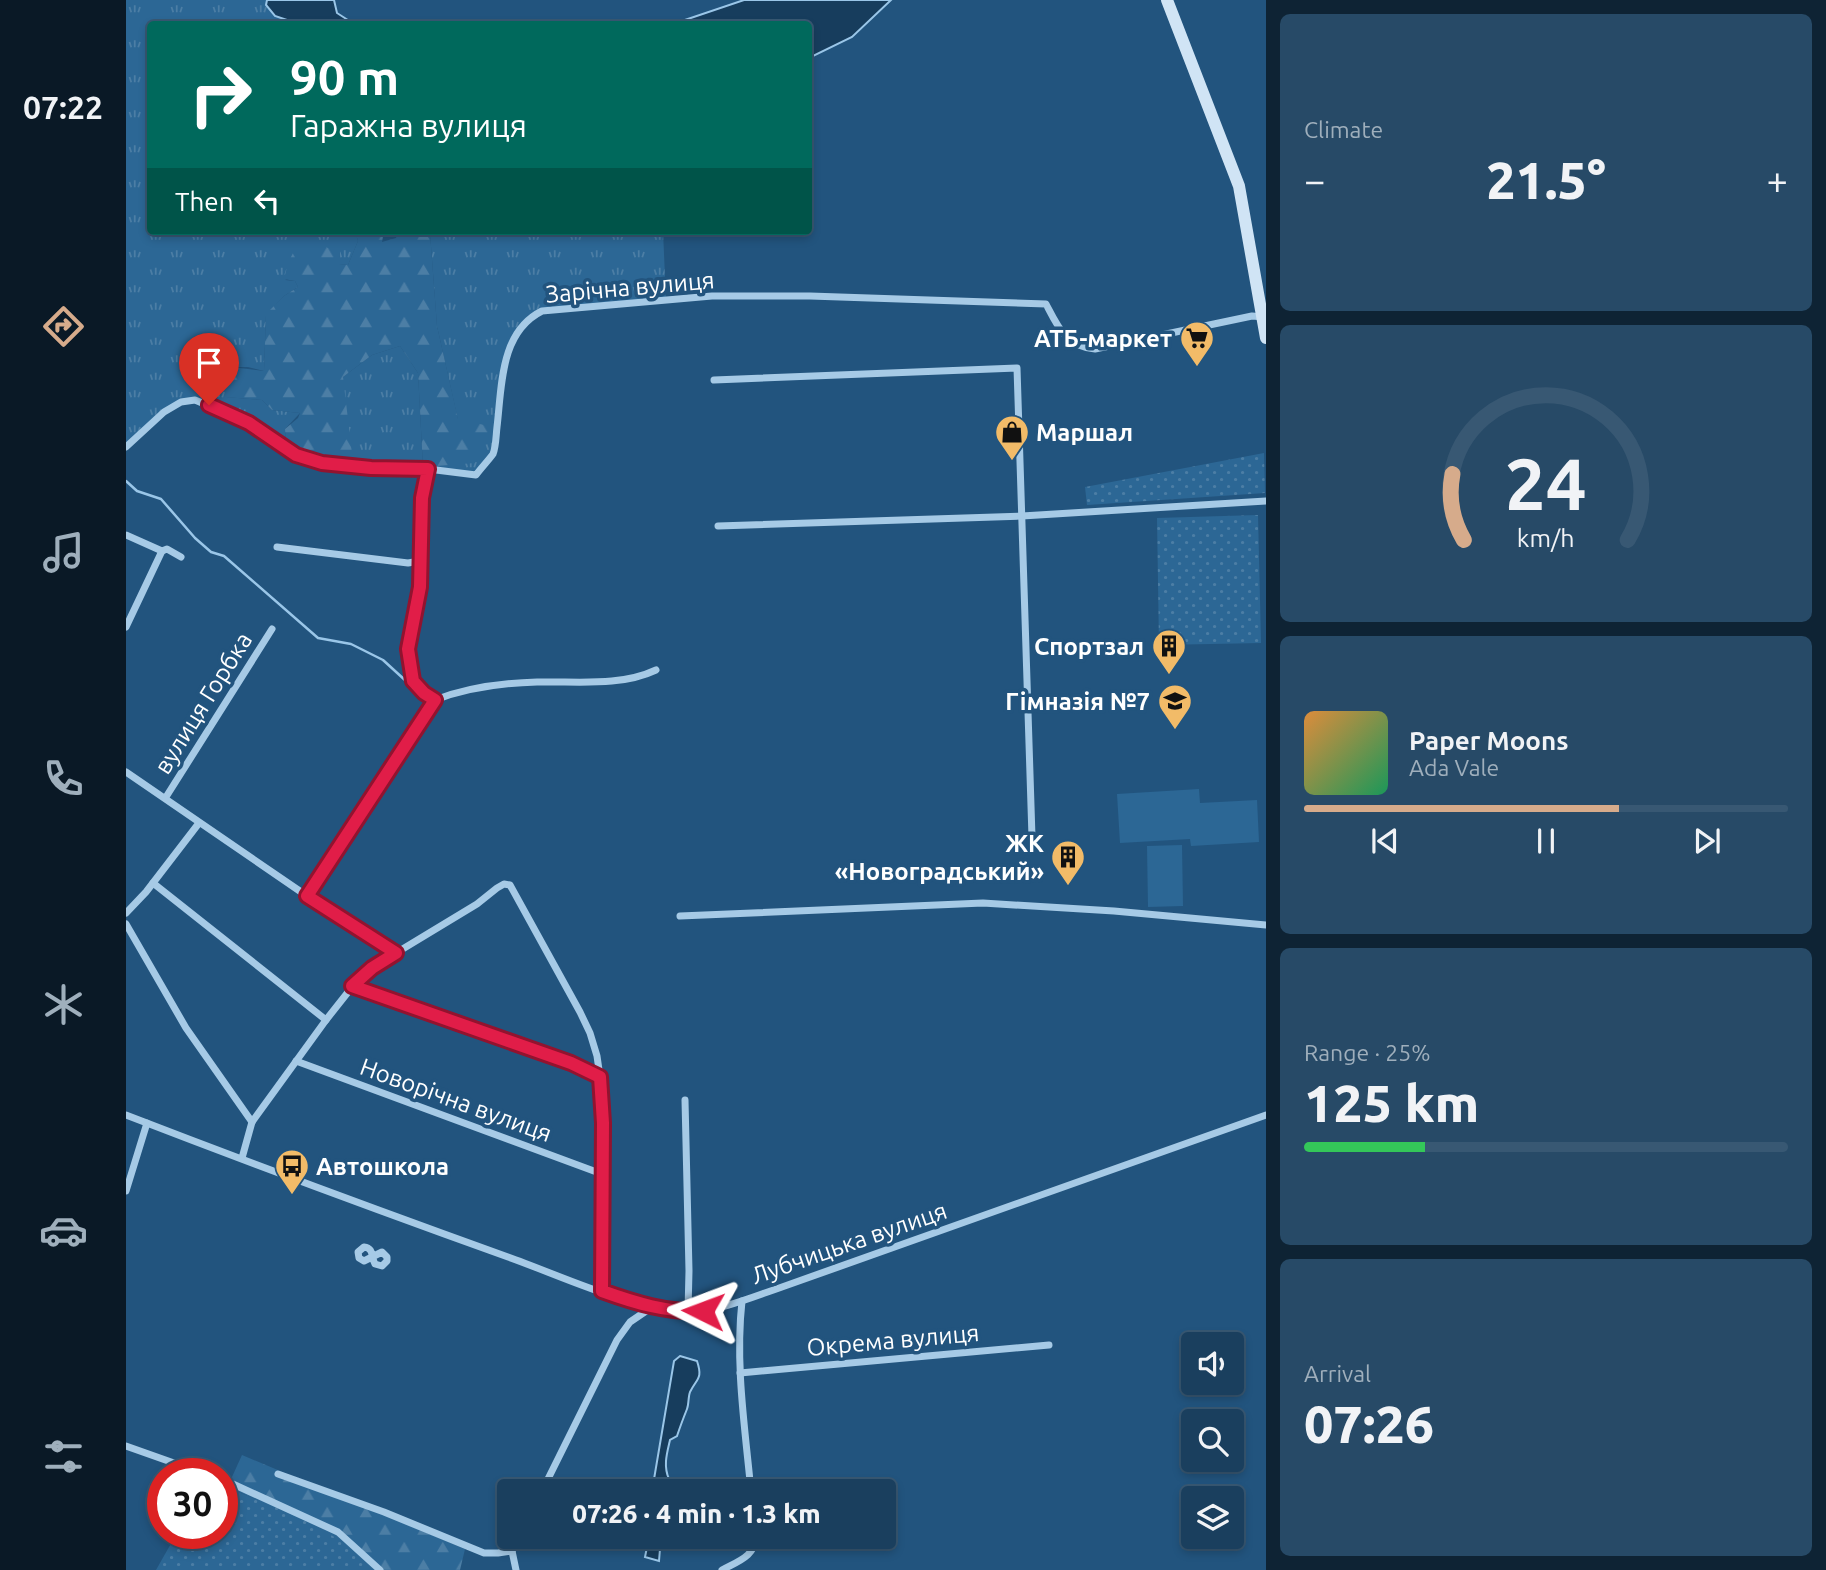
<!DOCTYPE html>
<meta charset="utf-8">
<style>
body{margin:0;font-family:Ubuntu,sans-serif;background:#274a67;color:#f1f3f6;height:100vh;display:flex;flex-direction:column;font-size:26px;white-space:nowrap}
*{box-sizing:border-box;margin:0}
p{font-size:23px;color:#9fafbc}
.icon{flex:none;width:38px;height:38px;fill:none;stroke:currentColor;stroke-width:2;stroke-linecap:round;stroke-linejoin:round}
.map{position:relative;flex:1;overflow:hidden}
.drawer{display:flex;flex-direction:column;gap:14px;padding:14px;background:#0e2334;width:560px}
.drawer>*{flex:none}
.guide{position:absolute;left:21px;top:21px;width:665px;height:214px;border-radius:7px;box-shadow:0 4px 10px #0003,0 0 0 2px #385873;background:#00695c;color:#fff;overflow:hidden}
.buttons{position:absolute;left:1055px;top:1332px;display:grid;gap:14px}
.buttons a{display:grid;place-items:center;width:63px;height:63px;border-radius:7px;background:#1a3f5e;box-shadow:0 4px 10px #0003,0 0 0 2px #385873;font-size:35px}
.speed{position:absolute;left:21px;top:1458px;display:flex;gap:14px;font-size:35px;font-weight:700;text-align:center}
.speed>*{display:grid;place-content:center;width:91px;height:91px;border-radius:50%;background:#1a3f5e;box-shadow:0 4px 10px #0003,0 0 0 2px #385873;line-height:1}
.speed .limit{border:10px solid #d22;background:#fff;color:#111}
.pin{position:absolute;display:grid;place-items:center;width:60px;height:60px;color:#fff;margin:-72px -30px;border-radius:50% 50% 50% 0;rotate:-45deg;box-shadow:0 0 7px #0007}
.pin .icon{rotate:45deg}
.me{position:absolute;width:77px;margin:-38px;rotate:273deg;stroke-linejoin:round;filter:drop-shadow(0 0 5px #0008)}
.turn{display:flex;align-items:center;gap:24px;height:147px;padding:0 28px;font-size:32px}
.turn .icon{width:91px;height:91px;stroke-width:2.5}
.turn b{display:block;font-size:49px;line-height:60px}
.then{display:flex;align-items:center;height:66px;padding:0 28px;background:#0003;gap:14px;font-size:26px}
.big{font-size:52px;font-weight:800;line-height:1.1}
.drawer .card{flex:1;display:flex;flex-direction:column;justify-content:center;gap:10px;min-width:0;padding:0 24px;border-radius:10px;background:#274a67}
.drawer .dial{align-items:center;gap:0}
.dial svg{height:182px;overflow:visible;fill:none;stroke:#385873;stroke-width:7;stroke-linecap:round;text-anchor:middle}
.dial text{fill:#f1f3f6;stroke:none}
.song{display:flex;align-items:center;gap:21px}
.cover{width:84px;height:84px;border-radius:10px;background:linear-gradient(135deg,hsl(30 70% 55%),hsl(150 70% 35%))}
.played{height:7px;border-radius:4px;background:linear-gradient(90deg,#d6ab8b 65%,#385873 65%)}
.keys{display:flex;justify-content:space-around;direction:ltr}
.heat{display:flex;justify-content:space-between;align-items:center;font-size:38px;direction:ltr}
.charge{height:10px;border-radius:5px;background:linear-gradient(90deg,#34c759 25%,#385873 0)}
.trip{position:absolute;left:371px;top:1479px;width:399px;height:70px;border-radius:7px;background:#1a3f5e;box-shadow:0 4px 10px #0003,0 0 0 2px #385873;font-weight:800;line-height:70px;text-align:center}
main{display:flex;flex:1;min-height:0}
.tab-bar{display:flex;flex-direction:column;width:126px;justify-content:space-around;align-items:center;background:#0a1926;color:#9fafbc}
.tab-bar .icon{width:49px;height:49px}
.tab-bar .active{color:#d6ab8b}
.tab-bar b{font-size:32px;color:#f1f3f6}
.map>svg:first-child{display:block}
</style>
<main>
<nav class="tab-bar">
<b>07:22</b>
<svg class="icon active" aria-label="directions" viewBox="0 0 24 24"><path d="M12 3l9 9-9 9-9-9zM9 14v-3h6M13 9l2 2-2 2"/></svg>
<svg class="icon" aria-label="music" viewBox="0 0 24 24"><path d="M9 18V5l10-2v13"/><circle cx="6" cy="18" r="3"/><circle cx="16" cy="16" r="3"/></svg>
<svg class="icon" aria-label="phone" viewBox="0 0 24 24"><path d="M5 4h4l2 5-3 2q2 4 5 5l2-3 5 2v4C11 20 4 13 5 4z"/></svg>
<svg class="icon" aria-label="climate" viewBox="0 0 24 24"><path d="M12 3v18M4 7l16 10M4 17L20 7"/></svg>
<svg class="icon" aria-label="car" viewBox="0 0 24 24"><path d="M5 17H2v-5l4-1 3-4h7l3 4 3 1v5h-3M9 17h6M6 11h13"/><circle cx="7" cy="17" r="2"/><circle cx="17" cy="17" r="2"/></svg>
<svg class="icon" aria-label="filters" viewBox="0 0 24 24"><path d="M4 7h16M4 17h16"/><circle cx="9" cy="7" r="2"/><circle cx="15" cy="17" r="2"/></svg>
</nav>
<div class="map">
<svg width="1140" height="1570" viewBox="0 0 1140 1570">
<defs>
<pattern id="grass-tufts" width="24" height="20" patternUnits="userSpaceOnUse" patternTransform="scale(1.75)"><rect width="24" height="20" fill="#2c6795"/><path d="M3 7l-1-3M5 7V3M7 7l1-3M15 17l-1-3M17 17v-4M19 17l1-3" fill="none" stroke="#4c7ea5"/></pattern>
<pattern id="forest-firs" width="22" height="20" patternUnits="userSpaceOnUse" patternTransform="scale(1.75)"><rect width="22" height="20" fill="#2c6795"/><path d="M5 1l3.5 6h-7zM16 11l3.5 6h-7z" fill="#4c7ea5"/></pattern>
<pattern id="park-dots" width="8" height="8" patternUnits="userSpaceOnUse" patternTransform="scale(1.75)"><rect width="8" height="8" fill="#2c6795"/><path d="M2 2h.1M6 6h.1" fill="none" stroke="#4c7ea5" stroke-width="1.8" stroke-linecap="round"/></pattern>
</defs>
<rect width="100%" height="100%" fill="#22547e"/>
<!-- grass -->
<path fill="url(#grass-tufts)" d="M0,0h141l-1,5 21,15v4h-137v207h205l3,10 -10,24 -10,-1 2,-12 -55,28 10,1 3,6 -14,9 -18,19 -2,56 -16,-4h-17l-5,30 36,3 10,10 28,3 -15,16 1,17 57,-69 29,-22 28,-9 18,27 5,94 35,-47 -21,-94 -7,-93 -2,-2h235l3,69 -124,11 -13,7 -19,28 -16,106 -18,23 -105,-7 -75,-13 -87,-50 -28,-3 -55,45z"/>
<!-- forest -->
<g fill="url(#forest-firs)">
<path d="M229,231h29l-2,11 14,-4 3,-7h29l2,2 7,93 21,93 35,8 -18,36 -52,4 -5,-94 -18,-27 -28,9 -29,22 10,85 -67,-16 -1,-17 13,-11 2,-5 -28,-3 -10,-10 -37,-3v-12l6,-18 33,4 2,-57 18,-18 14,-9 -3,-6 -11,-2 4,-16 7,-14 27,-6 6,5 9,-2 3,6 -1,12 9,1 10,-24z"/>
<path d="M116,1455l223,94 -5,21h-85l-68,-48 -84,-37 9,-8z"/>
</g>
<!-- park -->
<g fill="url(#park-dots)">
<path d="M1138,453l1,40 -178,12 -2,-18z"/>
<path d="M1132,515l3,128 -102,2 -2,-127z"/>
<path d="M96,1485c53,23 113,42 153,85h-219l21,-37h45z"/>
</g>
<!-- pitch -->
<g fill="#2c6795">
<path d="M1073,789l1,14 57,-3 2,42 -68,4 -1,-7 -70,4 -3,-49z"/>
<path d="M1056,845l1,61 -35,1 -1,-61z"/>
</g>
<!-- water -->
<g fill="#173d5d" stroke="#9ac6e8" stroke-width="2">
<path d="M141,0h67l3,13 17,11h-67v-4l-12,-4 -9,-11z"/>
<path d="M618,0h147l-39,37 -43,21 -1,-34h-135z"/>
<path d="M554,1356l17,5c6,18 0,17 -7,31 -2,5 -1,12 -3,17 -4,10 -7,18 -10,27l-7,4c-3,13 -7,26 -1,39l10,1 -1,11h-26l22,-130z"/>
<path d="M523,1537h12l-2,24 -14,-4z"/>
</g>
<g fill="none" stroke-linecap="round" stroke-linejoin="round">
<!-- stream -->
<path stroke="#9ac6e8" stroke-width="2.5" d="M0,481l11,10 24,8 34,39 16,14 13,4 94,82 33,6 32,16 23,21"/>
<!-- street -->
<g stroke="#a6cae6" stroke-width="7">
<path d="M588,380l303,-12 15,469"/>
<path d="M0,447l38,-35 17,-10 14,-2 54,23 47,32 26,8 49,5 57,1 48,6c5,-7 12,-14 17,-21 3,-7 3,-19 4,-27 5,-42 3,-95 45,-116l170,-15h98l236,8c12,23 20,43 49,45l157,-33 12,1"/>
<path d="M592,526l304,-10 244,-15"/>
<path d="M0,535l36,16"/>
<path d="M151,547l131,16 12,-2 2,-64 6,-28"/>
<path d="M294,561c6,49 -38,106 15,139"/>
<path d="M0,627l36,-76 5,-2 14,8"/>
<path d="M0,772l181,124 89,57"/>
<path d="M40,797l106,-168"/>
<path d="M27,883l173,137"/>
<path d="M181,896l128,-196c31,-12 68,-17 102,-18 39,-1 83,5 119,-12"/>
<path d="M0,913l20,-21 53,-69"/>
<path d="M554,916l303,-13 131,8 152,14"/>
<path d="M0,924l60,104 66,94"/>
<path d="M227,986l218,77 29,14"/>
<path d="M170,1061l306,113"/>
<path d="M559,1100l4,171 -1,40"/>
<path d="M0,1115c127,49 254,96 382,142 54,19 125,54 182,54 31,0 62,-14 92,-24l484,-172"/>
<path d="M116,1158l10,-36 74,-102 34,-43 36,-24 81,-49 20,-16 7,-4 6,1 70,127 10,21 7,23 3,21 3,46 -1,168"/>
<path d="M0,1191l21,-68"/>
<path d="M246,1257l-8,4 -5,-3 -1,-6 6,-5c10,1 7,10 11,17l7,2 5,-5v-4l-5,-5 -8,4"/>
<path d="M616,1301c-7,63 3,127 9,190"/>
<path d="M614,1373l309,-28"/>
<path d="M0,1446l79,28"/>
<path d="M152,1474l106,38 100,41h14l14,-2"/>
<path d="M96,1479l116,53 42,38"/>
<path d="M416,1491l75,-151 13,-18 22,-15"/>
<path d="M390,1570l-4,-19 7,-15"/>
<path d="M596,1570c14,-8 35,-14 33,-34"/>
</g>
<!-- secondary -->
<path stroke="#d0e4f5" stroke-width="12" d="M1041,0l72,186 27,152"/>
</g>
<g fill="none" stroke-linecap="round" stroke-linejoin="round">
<!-- route casing -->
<g stroke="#92132f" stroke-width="18">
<path id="route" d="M83,405l40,18 47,32 26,8 49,5 57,1 -6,29 -2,89 -12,62 5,32 11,12 11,7 -128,196 89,57 -24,15 -20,18 219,77 29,14 3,46 -1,168c33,12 66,22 101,20"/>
</g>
<!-- route -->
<use href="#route" stroke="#e11d48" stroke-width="12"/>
</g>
<!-- icons -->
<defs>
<g id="supermarket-pin" transform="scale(1.75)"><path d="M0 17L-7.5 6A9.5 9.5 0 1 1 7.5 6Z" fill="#f2bb68" stroke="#22547e"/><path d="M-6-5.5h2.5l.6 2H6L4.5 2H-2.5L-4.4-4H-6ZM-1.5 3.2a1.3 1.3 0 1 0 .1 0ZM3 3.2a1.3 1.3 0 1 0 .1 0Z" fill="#111"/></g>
<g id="shop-pin" transform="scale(1.75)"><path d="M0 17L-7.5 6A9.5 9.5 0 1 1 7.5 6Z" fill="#f2bb68" stroke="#22547e"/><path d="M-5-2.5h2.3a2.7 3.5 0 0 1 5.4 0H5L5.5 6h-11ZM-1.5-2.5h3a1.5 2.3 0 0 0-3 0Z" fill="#111"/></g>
<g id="building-pin" transform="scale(1.75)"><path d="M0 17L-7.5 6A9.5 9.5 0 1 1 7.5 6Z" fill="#f2bb68" stroke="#22547e"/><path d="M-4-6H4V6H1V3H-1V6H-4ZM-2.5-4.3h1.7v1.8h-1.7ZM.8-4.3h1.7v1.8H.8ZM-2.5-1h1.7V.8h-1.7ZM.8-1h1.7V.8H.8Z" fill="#111"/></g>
<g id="school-pin" transform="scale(1.75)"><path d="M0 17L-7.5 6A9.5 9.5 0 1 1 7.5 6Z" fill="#f2bb68" stroke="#22547e"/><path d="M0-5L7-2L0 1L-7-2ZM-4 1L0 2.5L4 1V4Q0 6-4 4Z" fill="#111"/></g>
<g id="bus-pin" transform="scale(1.75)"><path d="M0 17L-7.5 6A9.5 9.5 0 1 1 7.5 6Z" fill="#f2bb68" stroke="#22547e"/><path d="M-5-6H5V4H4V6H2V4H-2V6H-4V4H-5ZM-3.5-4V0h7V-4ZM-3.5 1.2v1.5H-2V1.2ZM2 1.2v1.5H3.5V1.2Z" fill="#111"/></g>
</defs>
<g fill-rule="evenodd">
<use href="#supermarket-pin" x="1071" y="338"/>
<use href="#shop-pin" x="886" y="432"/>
<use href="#building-pin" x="1043" y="646"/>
<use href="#school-pin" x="1049" y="701"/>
<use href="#building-pin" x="942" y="857"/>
<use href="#bus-pin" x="166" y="1166"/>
</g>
<g text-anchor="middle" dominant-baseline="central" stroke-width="7" stroke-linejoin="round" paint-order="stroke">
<!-- street labels -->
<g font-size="24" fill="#fff" stroke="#22547e">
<text transform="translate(504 287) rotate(-5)">Зарічна вулиця</text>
<text transform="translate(77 703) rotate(-58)">вулиця Горбка</text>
<text transform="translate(330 1100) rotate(20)">Новорічна вулиця</text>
<text transform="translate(723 1243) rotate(-19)">Лубчицька вулиця</text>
<text transform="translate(767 1340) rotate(-5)">Окрема вулиця</text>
</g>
<!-- poi labels -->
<g font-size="24" font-weight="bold" fill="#fff" stroke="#22547e" text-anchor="end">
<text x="1046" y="338">АТБ-маркет</text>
<text x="910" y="432" text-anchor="start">Маршал</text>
<text x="1018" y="646">Спортзал</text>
<text x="1024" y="701">Гімназія №7</text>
<text x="918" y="843">ЖК<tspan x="918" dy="28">«Новоградський»</tspan></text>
<text x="190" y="1166" text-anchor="start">Автошкола</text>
</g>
</g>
</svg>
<div class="buttons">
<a><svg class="icon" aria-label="sound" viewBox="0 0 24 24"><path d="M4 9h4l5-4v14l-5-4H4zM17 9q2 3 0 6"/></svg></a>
<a><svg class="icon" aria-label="search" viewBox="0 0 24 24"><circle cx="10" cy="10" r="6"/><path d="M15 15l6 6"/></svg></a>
<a><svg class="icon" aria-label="layers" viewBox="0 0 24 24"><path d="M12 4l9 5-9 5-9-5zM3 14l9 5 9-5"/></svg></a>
</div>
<div class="speed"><div class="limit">30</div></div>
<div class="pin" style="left:83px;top:405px;background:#d93025"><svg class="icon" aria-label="arrive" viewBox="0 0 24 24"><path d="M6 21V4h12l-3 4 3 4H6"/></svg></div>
<svg class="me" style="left:577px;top:1311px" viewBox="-20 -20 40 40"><path d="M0-17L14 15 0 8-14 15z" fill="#e11d48" stroke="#fff" stroke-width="4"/></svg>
<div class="trip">07:26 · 4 min · 1.3 km</div>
<div class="guide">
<div class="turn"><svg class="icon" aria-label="right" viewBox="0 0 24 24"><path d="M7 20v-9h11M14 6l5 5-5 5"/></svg><div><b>90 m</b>Гаражна вулиця</div></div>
<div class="then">Then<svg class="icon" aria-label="left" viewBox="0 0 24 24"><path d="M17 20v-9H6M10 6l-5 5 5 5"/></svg></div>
</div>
</div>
<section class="drawer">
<div class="card"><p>Climate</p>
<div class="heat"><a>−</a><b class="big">21.5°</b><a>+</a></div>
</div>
<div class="card dial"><svg viewBox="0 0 100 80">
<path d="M14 69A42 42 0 1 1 86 69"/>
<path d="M14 69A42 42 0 0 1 9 40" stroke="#d6ab8b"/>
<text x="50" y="56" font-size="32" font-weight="700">24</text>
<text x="50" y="72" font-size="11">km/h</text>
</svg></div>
<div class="card">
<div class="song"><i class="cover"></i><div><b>Paper Moons</b><p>Ada Vale</p></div></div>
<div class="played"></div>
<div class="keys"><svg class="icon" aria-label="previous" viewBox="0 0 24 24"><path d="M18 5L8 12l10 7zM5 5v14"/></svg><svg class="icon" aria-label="pause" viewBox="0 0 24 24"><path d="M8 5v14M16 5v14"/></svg><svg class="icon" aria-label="next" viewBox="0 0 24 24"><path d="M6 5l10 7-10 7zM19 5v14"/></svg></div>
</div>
<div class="card"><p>Range · 25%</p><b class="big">125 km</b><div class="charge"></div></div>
<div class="card"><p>Arrival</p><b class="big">07:26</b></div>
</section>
</main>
